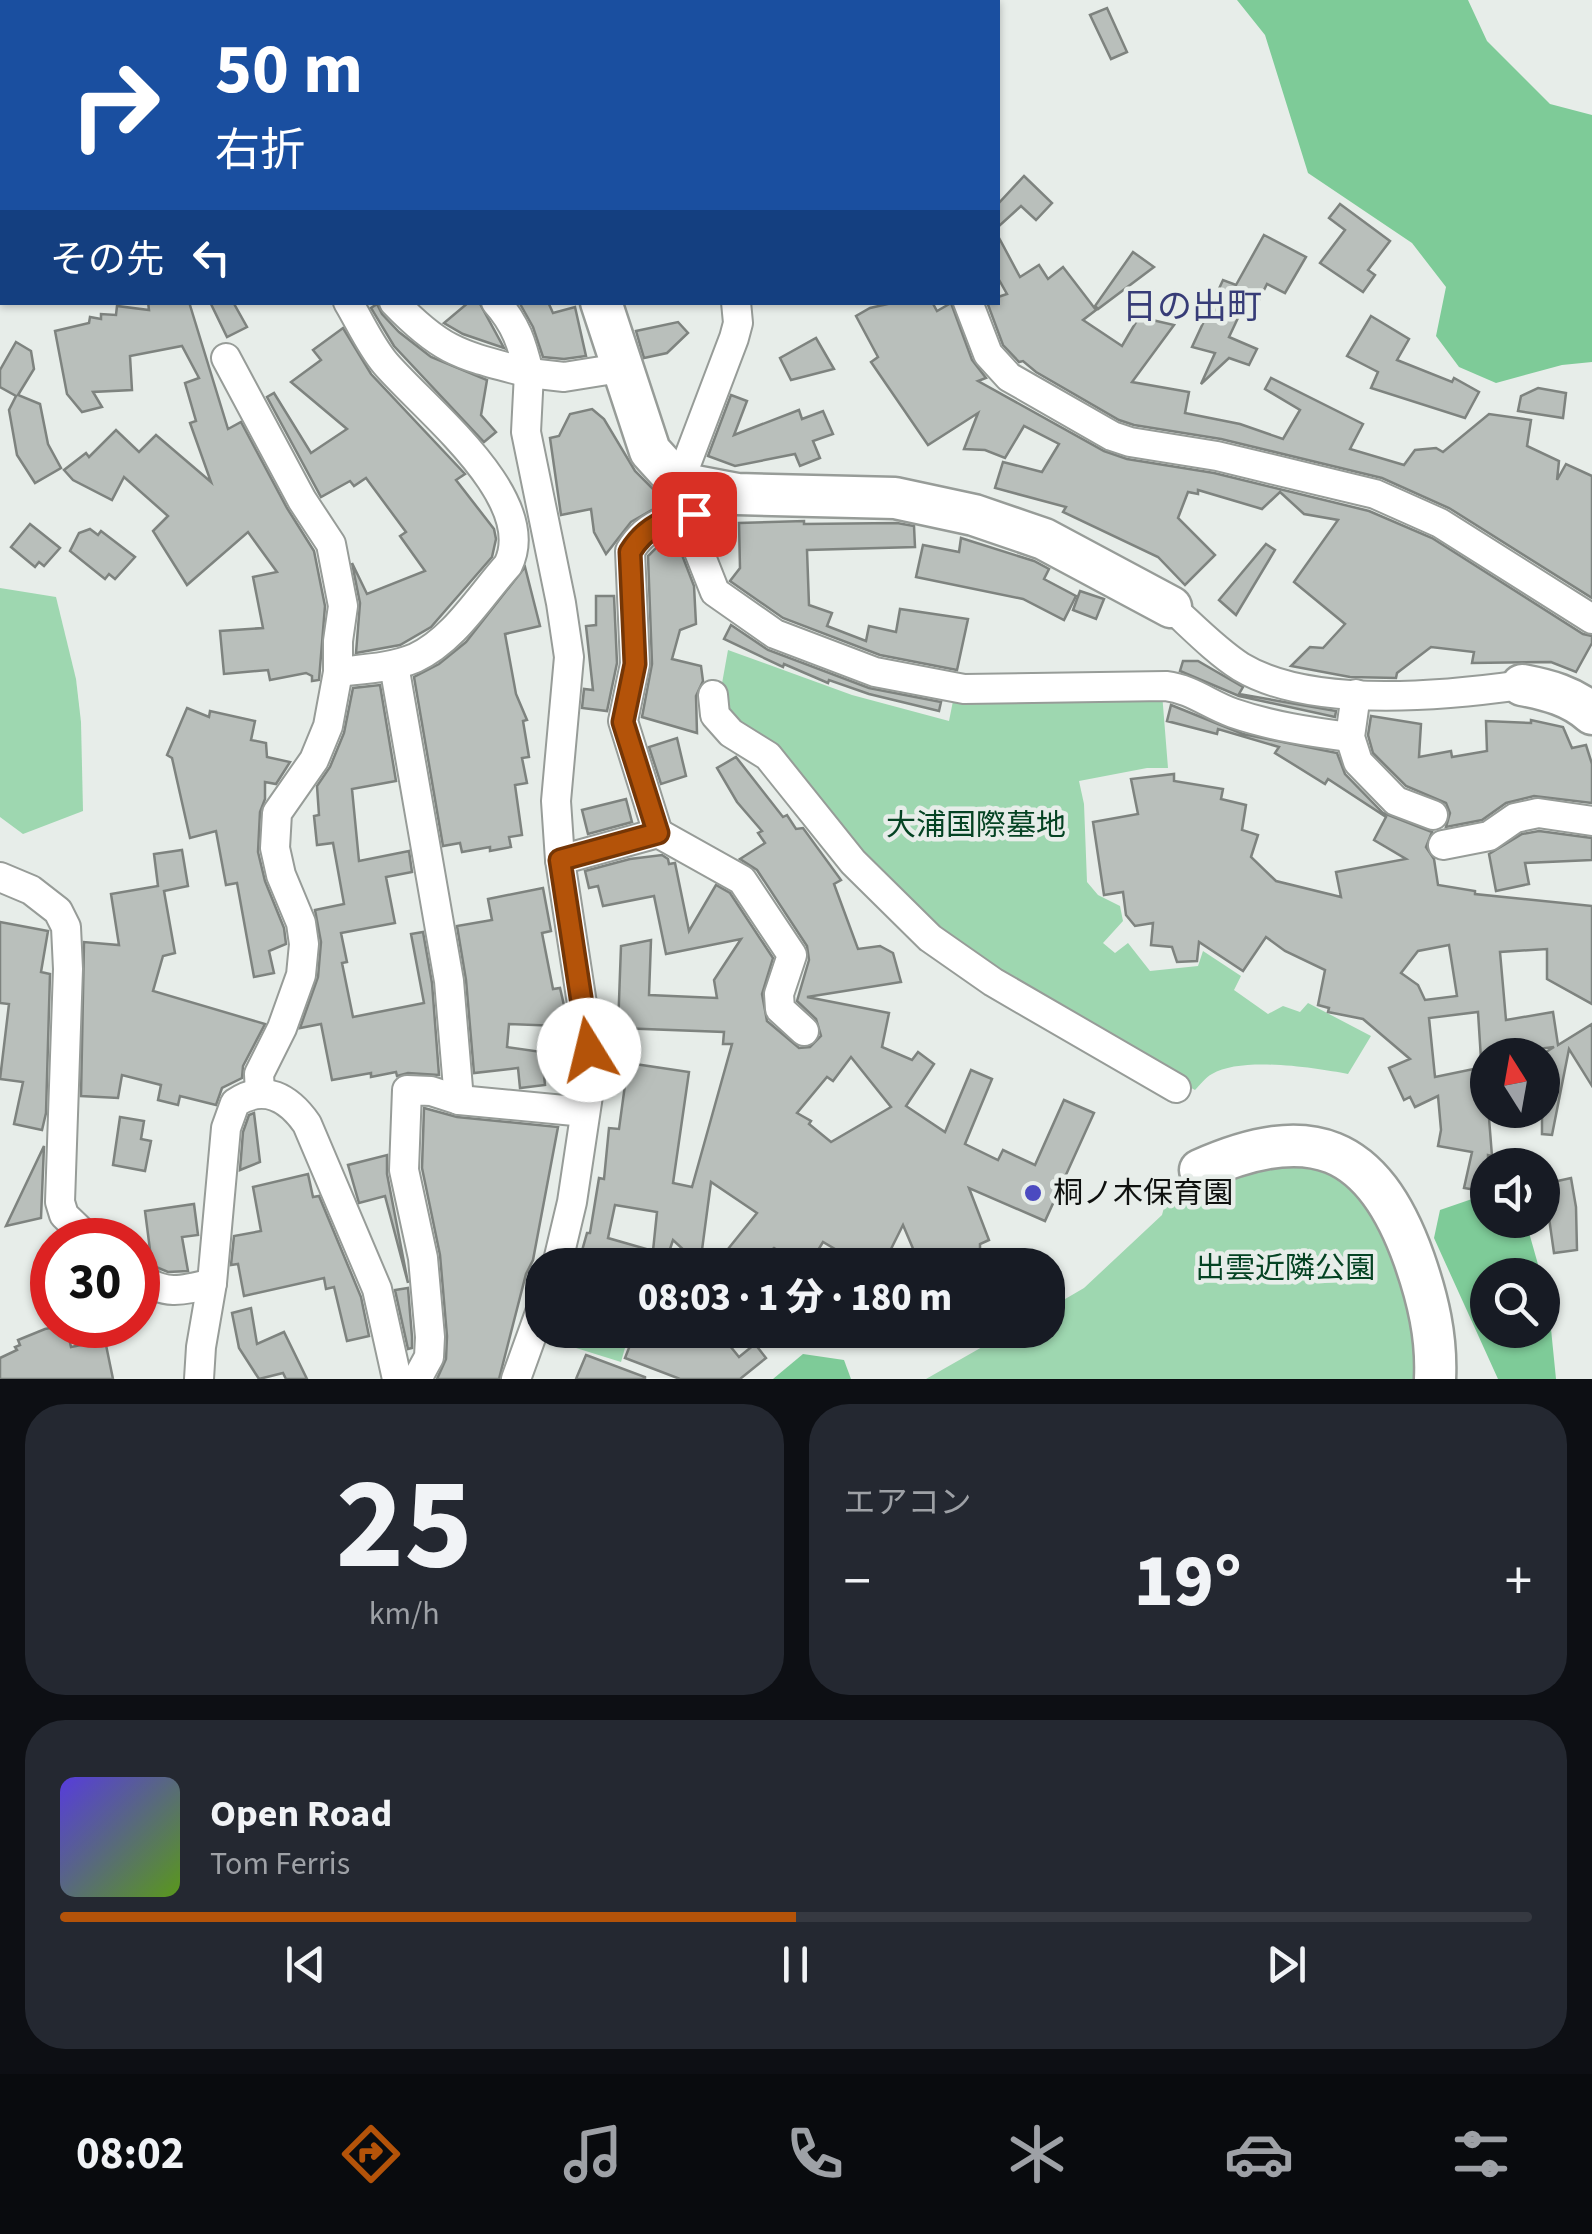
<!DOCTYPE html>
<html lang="ja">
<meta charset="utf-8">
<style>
body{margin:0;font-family:"Source Sans 3","Noto Sans JP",sans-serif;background:#242831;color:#f1f3f6;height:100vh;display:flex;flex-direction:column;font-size:38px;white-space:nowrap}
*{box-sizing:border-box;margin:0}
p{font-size:32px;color:#9ea1a6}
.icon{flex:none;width:55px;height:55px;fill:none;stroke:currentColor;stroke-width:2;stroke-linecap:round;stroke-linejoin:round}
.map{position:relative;height:1379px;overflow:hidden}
.side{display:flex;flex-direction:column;gap:25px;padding:25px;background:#0d0f14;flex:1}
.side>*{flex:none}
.guide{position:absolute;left:0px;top:0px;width:1000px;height:305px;box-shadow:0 2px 8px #0004;background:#1a4fa0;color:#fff;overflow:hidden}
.needle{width:65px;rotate:349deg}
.tools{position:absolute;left:1470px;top:1038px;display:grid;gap:20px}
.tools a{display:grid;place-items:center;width:90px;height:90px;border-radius:50%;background:#171b24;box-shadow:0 2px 8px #0004;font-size:50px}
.speed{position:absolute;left:30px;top:1218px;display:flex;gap:20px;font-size:50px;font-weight:700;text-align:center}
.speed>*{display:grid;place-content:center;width:130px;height:130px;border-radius:50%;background:#171b24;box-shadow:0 2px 8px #0004;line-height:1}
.speed .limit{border:15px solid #d22;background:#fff;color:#111}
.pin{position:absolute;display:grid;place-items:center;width:85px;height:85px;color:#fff;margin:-42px;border-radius:20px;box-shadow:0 5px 15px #0006}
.me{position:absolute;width:110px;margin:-55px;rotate:351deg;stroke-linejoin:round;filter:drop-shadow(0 0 8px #0008)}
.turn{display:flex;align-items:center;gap:35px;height:210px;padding:0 50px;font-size:45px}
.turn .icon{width:130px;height:130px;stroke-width:2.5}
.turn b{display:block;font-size:70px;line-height:85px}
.then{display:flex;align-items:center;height:95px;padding:0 50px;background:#0003;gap:20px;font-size:38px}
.big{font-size:75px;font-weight:800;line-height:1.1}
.side .widget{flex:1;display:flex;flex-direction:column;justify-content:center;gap:15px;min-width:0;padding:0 35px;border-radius:40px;background:#242831}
.side .dial{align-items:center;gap:0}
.dial b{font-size:130px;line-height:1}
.song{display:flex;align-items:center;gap:30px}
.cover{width:120px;height:120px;border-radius:15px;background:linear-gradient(135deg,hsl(250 70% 55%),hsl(90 70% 35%))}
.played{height:10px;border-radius:5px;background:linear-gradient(90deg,#b45309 50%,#363941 50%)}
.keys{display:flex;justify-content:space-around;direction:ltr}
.heat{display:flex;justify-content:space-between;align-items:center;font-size:55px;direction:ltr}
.side .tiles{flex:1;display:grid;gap:25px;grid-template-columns:1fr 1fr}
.widget:last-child{grid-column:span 2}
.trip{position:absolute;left:525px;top:1248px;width:540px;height:100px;border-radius:40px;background:#171b24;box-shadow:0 2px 8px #0004;font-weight:800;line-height:100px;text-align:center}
.menu{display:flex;height:160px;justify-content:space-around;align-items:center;background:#090b0e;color:#9ea1a6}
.menu .icon{width:70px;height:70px}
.menu .current{color:#b45309}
.menu b{font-size:45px;color:#f1f3f6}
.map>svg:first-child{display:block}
</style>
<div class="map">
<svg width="1592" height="1379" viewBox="0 0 1592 1379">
<rect width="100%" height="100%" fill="#e7ede9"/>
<!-- green -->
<g fill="#9ed7b0">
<path d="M0,588l56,9 20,82 5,43 2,89 -60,23 -23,-17z"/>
<path d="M728,650l124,45 97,26 5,-25 208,-3 6,75h-21l-68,13 5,23 3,78 11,13 22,11 3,15 -20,22 12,10 13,-10 22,28 48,-5 5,-15 38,25 -7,14 34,24 15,-8 17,6 8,-9 63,33 -23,38c-33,-6 -106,-18 -136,0 -6,3 -12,11 -17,16l-132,-72 -126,-81 -207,-212 -9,-36z"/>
<path d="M1286,1155l67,18 59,118 4,88h-490l86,-49h36v-21l36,-21 78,-73 10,-37z"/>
<path d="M564,1330h66l-9,32 -61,-19z"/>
</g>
<!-- forest -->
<g fill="#7ecb98">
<path d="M1237,0h231l19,41 63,63 42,11v247l-30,3 -66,18 -37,-16 -23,-31 10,-49 -34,-44 -104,-70 -43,-138z"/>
<path d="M1472,1199l15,2 1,19h34l6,9 13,46h-53v55h54l1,-51 5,20 8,80h-58l-64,-141 6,-28z"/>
<path d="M803,1354l41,6 7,19h-78z"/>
</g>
<!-- building -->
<g fill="#b9bfbb" stroke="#7e837f" stroke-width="2.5" fill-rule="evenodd">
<path d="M1107,8l20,44 -16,7 -21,-44z"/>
<path d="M1024,176l28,27 -16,17 -15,-14 -23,21v-23z"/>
<path d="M1340,204l50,37 -22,29 7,5 -12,17 -43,-29 25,-33 -16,-12z"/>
<path d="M1264,235l42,22 -21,36 -18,-9 -12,24 -10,-5 -16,34 28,12 -8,16 -20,-7 -28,26 14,-31 -23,-6 31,-67 13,5z"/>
<path d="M998,236l22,41 19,-12 9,14 15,-12 33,43 -13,10 39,26 17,-29 35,8 -42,57 57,10 -4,21 55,11 43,15 17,-29 -35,-21 6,-11 92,46 -13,25 54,16 11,-15 21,-2 7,4 46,-38 42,6 -4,26 32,15 -2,19 9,-16 26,12v122l-143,-90 -67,-30 -161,-39 -87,-14 -15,-5 -83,-48 -13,-11 -4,1 -16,-17 -16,-43h11v-5l9,-3 -9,-16z"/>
<path d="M1133,252l21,15 -56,42 -3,-3z"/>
<path d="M148,302h41l39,127 13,-7 46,86 27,43 11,55 -6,74 -7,1v-5l-6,-3 -36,7 -2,-10 -44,4 -4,-43 43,-3 -10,-51 24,-5 -29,-40 -61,53 -34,-54 15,-15 -44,-39 -12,23 -39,-20 -9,-10 22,-17 3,4 27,-27 23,22 17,-17 55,47 -21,-59 6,-2 -11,-38 14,-5 -17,-32 -52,10 2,34 -39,2 9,15 -20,5 -15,-18 -12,-63 34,-8 1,-6 11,2v-5l15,1 1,-9 32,4z"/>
<path d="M210,302h23l14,25 -20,10z"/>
<path d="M469,302h10l25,46 -41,-14 -19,-11z"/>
<path d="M519,302h29l5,11 22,-6 11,49 -22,3 -21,-2 -10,-30z"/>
<path d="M932,302l5,9 14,-8 21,57 14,18 -8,3 126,70 23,8 87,14 155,38 63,27 151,96 9,2v7l-16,29 -25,-10 -79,1 2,-11 -43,-5 -34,26 -1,5 -46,-1 -59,-11 19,-19 13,1 22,-24 -51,-42 44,-62 -34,-6 -24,-22 -18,17 -64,-19v4l-10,-2 -10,26 37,37 -30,30 -27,-28 -95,-45 3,-5 -71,-19 8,-26 39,10 17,-28 -35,-18 -19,32 -20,-8 -21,-1 14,-36 -50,32 -57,-83 7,-5 -22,-41 14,-8 22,-5z"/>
<path d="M377,304l5,10 17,18 32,25 56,23 -6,35 15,17 -12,10 -90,-96 -23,-38z"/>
<path d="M1371,316l38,23 -12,21 55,22 2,-4 25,14 -14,26 -94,-30 7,-16 -31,-16z"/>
<path d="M678,322l10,11 -21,20 -23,5 -8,-27z"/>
<path d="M343,328l28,46 94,100 -9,6 38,49 2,10 -4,18 -61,70 -31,18 -44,8 4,-50 -8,-40 15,31 58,-23 -25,-35 6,-4 -40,-54 -12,8 -4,-5 -29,16 -54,-100 7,-4 37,60 36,-24 -56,-47 30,-22 -8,-10z"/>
<path d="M816,338l18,31 -43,11 -11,-22z"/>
<path d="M16,342l15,9 3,18 -16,26 22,9 8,40 13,24 -26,15 -18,-28 -8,-45 7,-14 -16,-9v-17z"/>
<path d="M1538,388l28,5 -3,25 -45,-7 3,-15z"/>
<path d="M731,395l16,6 -13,34 65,-25 3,9 21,-8 10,23 -20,7 7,17 -20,8 -5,-12 -60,12 -27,-10z"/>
<path d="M592,409l12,10 31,52 31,31 -35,20 -25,32 -12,-22 -3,-23 -30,6 -11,-77 9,-2 11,-22z"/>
<path d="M804,521v3l93,-1 17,3 1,21 -108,3 2,55 23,8 -5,13 39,15 3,-15 27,6 4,-23 68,10 -11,51 -77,-15 -97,-37 -53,-37 10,-13 -1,-45z"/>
<path d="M30,524l30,24 -16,18 -5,-4 -4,5 -24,-20z"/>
<path d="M90,529l8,6 3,-4 34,26 -20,22 -6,-5 -4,5 -35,-28 9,-18z"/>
<path d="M679,535l3,20 12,31 2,38 -16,6 -8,29 29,7 2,15 -7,15 1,37 -55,-16 10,-53 -4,-108 12,-12z"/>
<path d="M961,538l73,23 15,8 -5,10 32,17 -12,24 -41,-21 -107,-22 7,-32 36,7z"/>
<path d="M1266,544l9,6 -39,65 -17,-15z"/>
<path d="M525,567l15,59 -35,8 11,60 11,26 -4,1 6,36 -7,1 5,25 -12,2 7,50 -13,2 2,10 -21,4v-4l-28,5 -2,-9 -17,3 -29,-169 25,-13 27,-22z"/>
<path d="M1080,591l24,8 -8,20 -23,-9z"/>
<path d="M596,596h18l3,67 -10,48 -25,-3 2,-19 9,1 -7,-64 10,-1z"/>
<path d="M731,625l37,25 101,38 72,14 -2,9 -70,-17 -40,-14 -1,3 -44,-19 -1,3 -59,-28z"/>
<path d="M1183,661h15l19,11 26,15 -4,7 97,17 -1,6 -96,-21 -59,-25z"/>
<path d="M380,685l16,96 -44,8 7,72 50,-10 3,21 -26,5 9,46 -54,10 6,29 -5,1 11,54 71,-14 -13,-69 12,-2 9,51 7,92 -31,-2 -11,3 -1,-4 -25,5v-4l-39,7 -11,-56 -21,4 18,-51 3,-35 -6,-32 29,-6 -11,-61 -16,2 -3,-29 5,-1 -2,-29 13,-19 14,-34 9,-45z"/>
<path d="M1171,705l72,29 94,19 8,21 38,39 49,19 -6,15 8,12 4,26 37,6v3l117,12v98l-45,-25v-30l-47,3 6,68 47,-8 5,33 34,-21v62l-23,-37 -17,86 -10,-1v-62l4,-20 8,-5 -66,8v3l-7,1 -3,-47 -49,6 6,59 53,-11v22l-12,-2 11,7 5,63 -4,-1v37l-24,-4 8,-36 -34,-6 3,-16 -3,-34 -23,11 -5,-10 -6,3 -15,-32 21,-9 -47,-40 -35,-7 1,-4 -11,-3 7,-35 -40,-19 -19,-14 -23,34 -44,-29 -2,19 -20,1 -5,-15 -21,-2 2,-22 -18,3 -9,-11 -3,-23 -19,3 -11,-73 45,-8 -7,-35 43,-5v7l49,8 -2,10 25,6 -4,25 16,5 -7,22 25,24 65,16 -5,-25 70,-13 -32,-19 12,-23 -58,-38 -3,5 -50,-31 4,-6 -61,-18 -1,5 -50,-13zM1449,945l8,51 -32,4 -7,-15 -17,-12 17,-22z"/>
<path d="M187,708l22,9 1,-6 45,10 -4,19 15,3 1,14 23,5 -14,22 -11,-2v17l-5,13 -2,40 7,29 19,47 2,16 -17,7 5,22 -20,4 -17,-94 -11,2 -10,-54 -26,7 -18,-80 -5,-3z"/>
<path d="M1371,716l50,8 -2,33 32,-6 1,6 35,-6 -1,-30 45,2v-3l32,7 9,21 14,-3 6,19v39l-58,-7 -28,7 -24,17 -36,7 4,-14 -4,-10 -40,-17 -33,-33 -5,-18z"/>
<path d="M677,738l9,38 -25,8 -12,-37z"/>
<path d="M736,757l47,60 4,-2 9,14 7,-1 38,52 -7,4 24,65 22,-3 13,7 8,29 -94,15 82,16 -7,34 30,13 6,-8 16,12 -28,42 39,26 26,-62 21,9 -27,65 33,16 5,-10 32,15 29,-65 30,13 -49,108 -76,-33 20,52 -9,4v10l-28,11h-32l-17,-40 -20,40h-21l-39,-23 -14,23h-8l-27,-17 -21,17h-13l-12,-16 29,-36 -46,-31 -11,83 -27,-25 -5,15 15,4 -1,6h-104l9,-32h3l9,-55 5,1 5,-51 10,1 9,-66 61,9 -16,111 19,4 40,-143h-9l1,-12 -106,-4 3,-82 30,-6 -2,55 68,3 -3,-18 27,-41 -75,15 -12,-58 -51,10 -5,-20 -9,2 -4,-17 45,-12 32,-4 6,4 1,5 6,-1 14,68 27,-46 14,8 43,65 -11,36 5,27 32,27 11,-1 11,-11 -5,-17 -19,-18 12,-41 -2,-14 -50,-76 -17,-11 25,-16 -7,-10 4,-2 -25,-29 -20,-34zM851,1057l40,50 -60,35 -22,-18 2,-3 -14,-8 30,-36 6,4zM615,1205l42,7 -4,39 -45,-13z"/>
<path d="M626,799l6,23 -44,12 -6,-24z"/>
<path d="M1539,831l53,7v22l-67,3 4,21 -33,7 -7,-37 33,-20z"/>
<path d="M182,850l6,36 -24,5 11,62 -12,3 -10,35 112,33 -22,42 -1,12 -20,10 -6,17 -36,-9 -2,9 -20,-5 3,-15 -39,-10 -4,23 -37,-2 3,-154 35,3 -8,-51 47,-8 -4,-32z"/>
<path d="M543,888l8,43 -9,2 11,56 7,-1 6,26 -8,1 1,11 -50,-2 -2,23 63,9v7l-27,3 2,19 -25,3 -2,-20 -44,5 -8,-93 -9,-54 35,-6 -4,-21z"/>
<path d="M0,922l48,9 -7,41 9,2 -4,139 -4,17 -28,-6 9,-42 -23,-3 9,-75 -9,-1z"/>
<path d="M424,1108l33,9 101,10 -25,133 -7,14 -27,105h-62l9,-20 1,-23 -7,-81 -18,-87z"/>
<path d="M254,1113l6,49 -20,8 3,-38 6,-17z"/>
<path d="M120,1117l24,4 -3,18 10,2 -6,30 -32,-6z"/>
<path d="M44,1146l-3,72 -35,8z"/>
<path d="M387,1155v19l21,109 -23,-87 -26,7 -11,-38z"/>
<path d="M308,1174l5,23 6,-1 42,101 8,39 -22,5 -13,-54 -8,2 -2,-11 -80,18 -6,-32 -7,1 3,-29 27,-5 -8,-44z"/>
<path d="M1571,1178l5,29 1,43 -23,3 -6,-42 6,-1 -3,-19 3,-1 -1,-8z"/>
<path d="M194,1204l4,31 -16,2 6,34 -20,1 -12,-5 -6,-17 -5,-39z"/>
<path d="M408,1288l4,49v11l-4,1 -13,-59z"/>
<path d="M251,1308l6,36 27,-12 23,47h-21l-3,-6 -24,6 -20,-31 -7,-35z"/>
<path d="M66,1325l5,22 25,-5 10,3 7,34h-113v-21l17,-8 -2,-3 5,-2 -2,-5 27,-11z"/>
<path d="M636,1330h81l22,27 16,-13 11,14 -26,21h-60l-55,-21z"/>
<path d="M586,1355l59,22v2h-69z"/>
</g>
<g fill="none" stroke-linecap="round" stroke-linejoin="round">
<!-- street casing -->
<g stroke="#979c98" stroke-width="32">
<g id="street">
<path d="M192,0l3,2"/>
<path d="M658,0l3,2"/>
<path d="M394,302c50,52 68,53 135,71 -7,-29 -13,-49 -33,-71"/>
<path d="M736,302l2,21 -4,15 -55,145 15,31 4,35 17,43 60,42 100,38 89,17 202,-3c25,3 44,19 67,27 38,13 77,19 117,24"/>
<path d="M968,302l20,52 21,23 103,59 18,6 87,14 158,38 65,29 152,96"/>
<path d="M226,358l76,142 29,44 12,62 -5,35v31l-10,54 -14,34 -37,53 -2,35 6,27 20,48 3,21 -3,31 -19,53 -23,46 1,19"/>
<path d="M1171,607c22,20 45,44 70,60 70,42 203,29 281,18"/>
<path d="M394,665l55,316 10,119"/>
<path d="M338,672c25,-3 53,-4 77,-14 39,-18 65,-62 93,-93 33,-67 -85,-157 -123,-202 -15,-18 -25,-41 -37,-61"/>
<path d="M1356,694l-6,43 8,25 38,39 37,14"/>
<path d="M713,695l2,20 16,18 37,23 85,106 77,76 63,44 183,106"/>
<path d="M658,833l-35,-112 12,-57 -5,-113c14,-24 37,-34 64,-37"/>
<path d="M1443,845l46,-9 26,-18 23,-5 54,8"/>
<path d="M560,860l98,-27 84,47 50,75 -13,39 1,15 24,22"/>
<path d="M0,877l31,13 27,21 8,16 2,42 -8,233 4,13 26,25"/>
<path d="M557,1265l15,-63 20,-133 -32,-209 -4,-59 13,-144 -8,-54 -35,-171 3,-59 35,4 56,-9"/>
<path d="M138,1276c26,20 44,15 74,7"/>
<path d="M199,1379l2,-32 11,-64 14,-155 9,-25c29,-20 54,-5 72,21l70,165 20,90"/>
<path d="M417,1379l12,-22 1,-20 -7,-79 -19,-88 3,-80 24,1 28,9 126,12"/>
<path d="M516,1379l26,-72"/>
</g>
</g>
<!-- secondary casing -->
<g stroke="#979c98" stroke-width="45">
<g id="secondary">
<path d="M305,0l1,2"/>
<path d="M601,302l49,149 29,32 58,11 158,4 79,17 70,24 127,68"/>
<path d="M1522,685c26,5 50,11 70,29"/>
<path d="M1200,1170c110,-49 173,-26 214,89 14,40 23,78 21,120"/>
</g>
</g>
<!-- street -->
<use href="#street" stroke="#fff" stroke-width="28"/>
<!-- secondary -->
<use href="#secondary" stroke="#fff" stroke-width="40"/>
</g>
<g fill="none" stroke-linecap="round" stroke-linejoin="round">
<!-- route casing -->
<g stroke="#753606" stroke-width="25">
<path id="route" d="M589,1050l-29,-190 98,-27 -35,-111 12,-58 -5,-112c15,-25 37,-35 64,-38"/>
</g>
<!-- route -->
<use href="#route" stroke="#b45309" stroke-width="18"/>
</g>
<!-- markers -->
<circle fill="#4b4ac0" stroke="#e7ede9" stroke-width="4" cx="1033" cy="1193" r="10"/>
<g text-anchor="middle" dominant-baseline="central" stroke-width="9" stroke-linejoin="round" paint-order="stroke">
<!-- park labels -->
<g font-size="30" fill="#054323" stroke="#e7ede9">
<text x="976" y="825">大浦国際墓地</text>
<text x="1285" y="1268">出雲近隣公園</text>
</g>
<!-- poi labels -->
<g font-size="30" fill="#0f110f" stroke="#e7ede9" text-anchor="start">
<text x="1053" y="1193">桐ノ木保育園</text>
</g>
<!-- quarter labels -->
<g font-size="35" fill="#373c77" stroke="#e7ede9">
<text x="1192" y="307">日の出町</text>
</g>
</g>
</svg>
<div class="tools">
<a><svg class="needle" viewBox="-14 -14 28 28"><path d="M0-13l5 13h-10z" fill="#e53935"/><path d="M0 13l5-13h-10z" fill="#9ea1a6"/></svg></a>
<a><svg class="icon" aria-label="sound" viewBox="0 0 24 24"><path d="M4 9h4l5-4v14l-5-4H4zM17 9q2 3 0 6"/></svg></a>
<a><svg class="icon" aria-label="search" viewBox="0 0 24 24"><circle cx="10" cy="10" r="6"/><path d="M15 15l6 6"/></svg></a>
</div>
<div class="speed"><div class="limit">30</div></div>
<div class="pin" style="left:694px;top:514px;background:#d93025"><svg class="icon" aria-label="arrive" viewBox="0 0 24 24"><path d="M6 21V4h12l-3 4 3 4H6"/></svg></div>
<svg class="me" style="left:589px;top:1050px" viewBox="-20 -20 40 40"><circle r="19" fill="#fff"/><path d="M0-13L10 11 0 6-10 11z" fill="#b45309"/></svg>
<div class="trip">08:03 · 1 分 · 180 m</div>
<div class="guide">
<div class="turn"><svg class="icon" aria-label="right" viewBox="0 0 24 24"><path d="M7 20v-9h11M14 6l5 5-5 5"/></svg><div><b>50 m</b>右折</div></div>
<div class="then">その先<svg class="icon" aria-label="left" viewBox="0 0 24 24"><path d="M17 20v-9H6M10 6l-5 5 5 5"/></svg></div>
</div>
</div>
<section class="side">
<div class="tiles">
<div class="widget dial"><b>25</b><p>km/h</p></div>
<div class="widget"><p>エアコン</p>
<div class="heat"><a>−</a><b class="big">19°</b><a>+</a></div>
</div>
<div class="widget">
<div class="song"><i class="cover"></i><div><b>Open Road</b><p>Tom Ferris</p></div></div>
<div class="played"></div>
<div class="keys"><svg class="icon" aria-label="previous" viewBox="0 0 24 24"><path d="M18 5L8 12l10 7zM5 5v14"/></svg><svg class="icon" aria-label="pause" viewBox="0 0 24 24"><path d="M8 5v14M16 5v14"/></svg><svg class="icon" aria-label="next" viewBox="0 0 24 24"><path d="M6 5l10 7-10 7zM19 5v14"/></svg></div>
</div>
</div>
</section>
<nav class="menu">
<b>08:02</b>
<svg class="icon current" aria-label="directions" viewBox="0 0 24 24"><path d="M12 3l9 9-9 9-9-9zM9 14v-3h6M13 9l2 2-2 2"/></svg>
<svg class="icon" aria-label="music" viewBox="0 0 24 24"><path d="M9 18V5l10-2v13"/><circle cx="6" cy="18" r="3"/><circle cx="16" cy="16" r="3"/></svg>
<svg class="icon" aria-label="phone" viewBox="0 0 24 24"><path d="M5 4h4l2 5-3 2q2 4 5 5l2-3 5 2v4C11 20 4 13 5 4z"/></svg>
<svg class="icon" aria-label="climate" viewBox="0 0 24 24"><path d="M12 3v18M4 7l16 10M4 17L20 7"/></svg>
<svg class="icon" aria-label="car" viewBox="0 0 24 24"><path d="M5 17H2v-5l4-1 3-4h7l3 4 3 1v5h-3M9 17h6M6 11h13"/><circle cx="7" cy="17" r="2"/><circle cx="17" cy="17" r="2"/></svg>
<svg class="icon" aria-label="filters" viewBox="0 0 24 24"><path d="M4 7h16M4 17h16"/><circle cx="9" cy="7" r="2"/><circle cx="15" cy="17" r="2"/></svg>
</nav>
